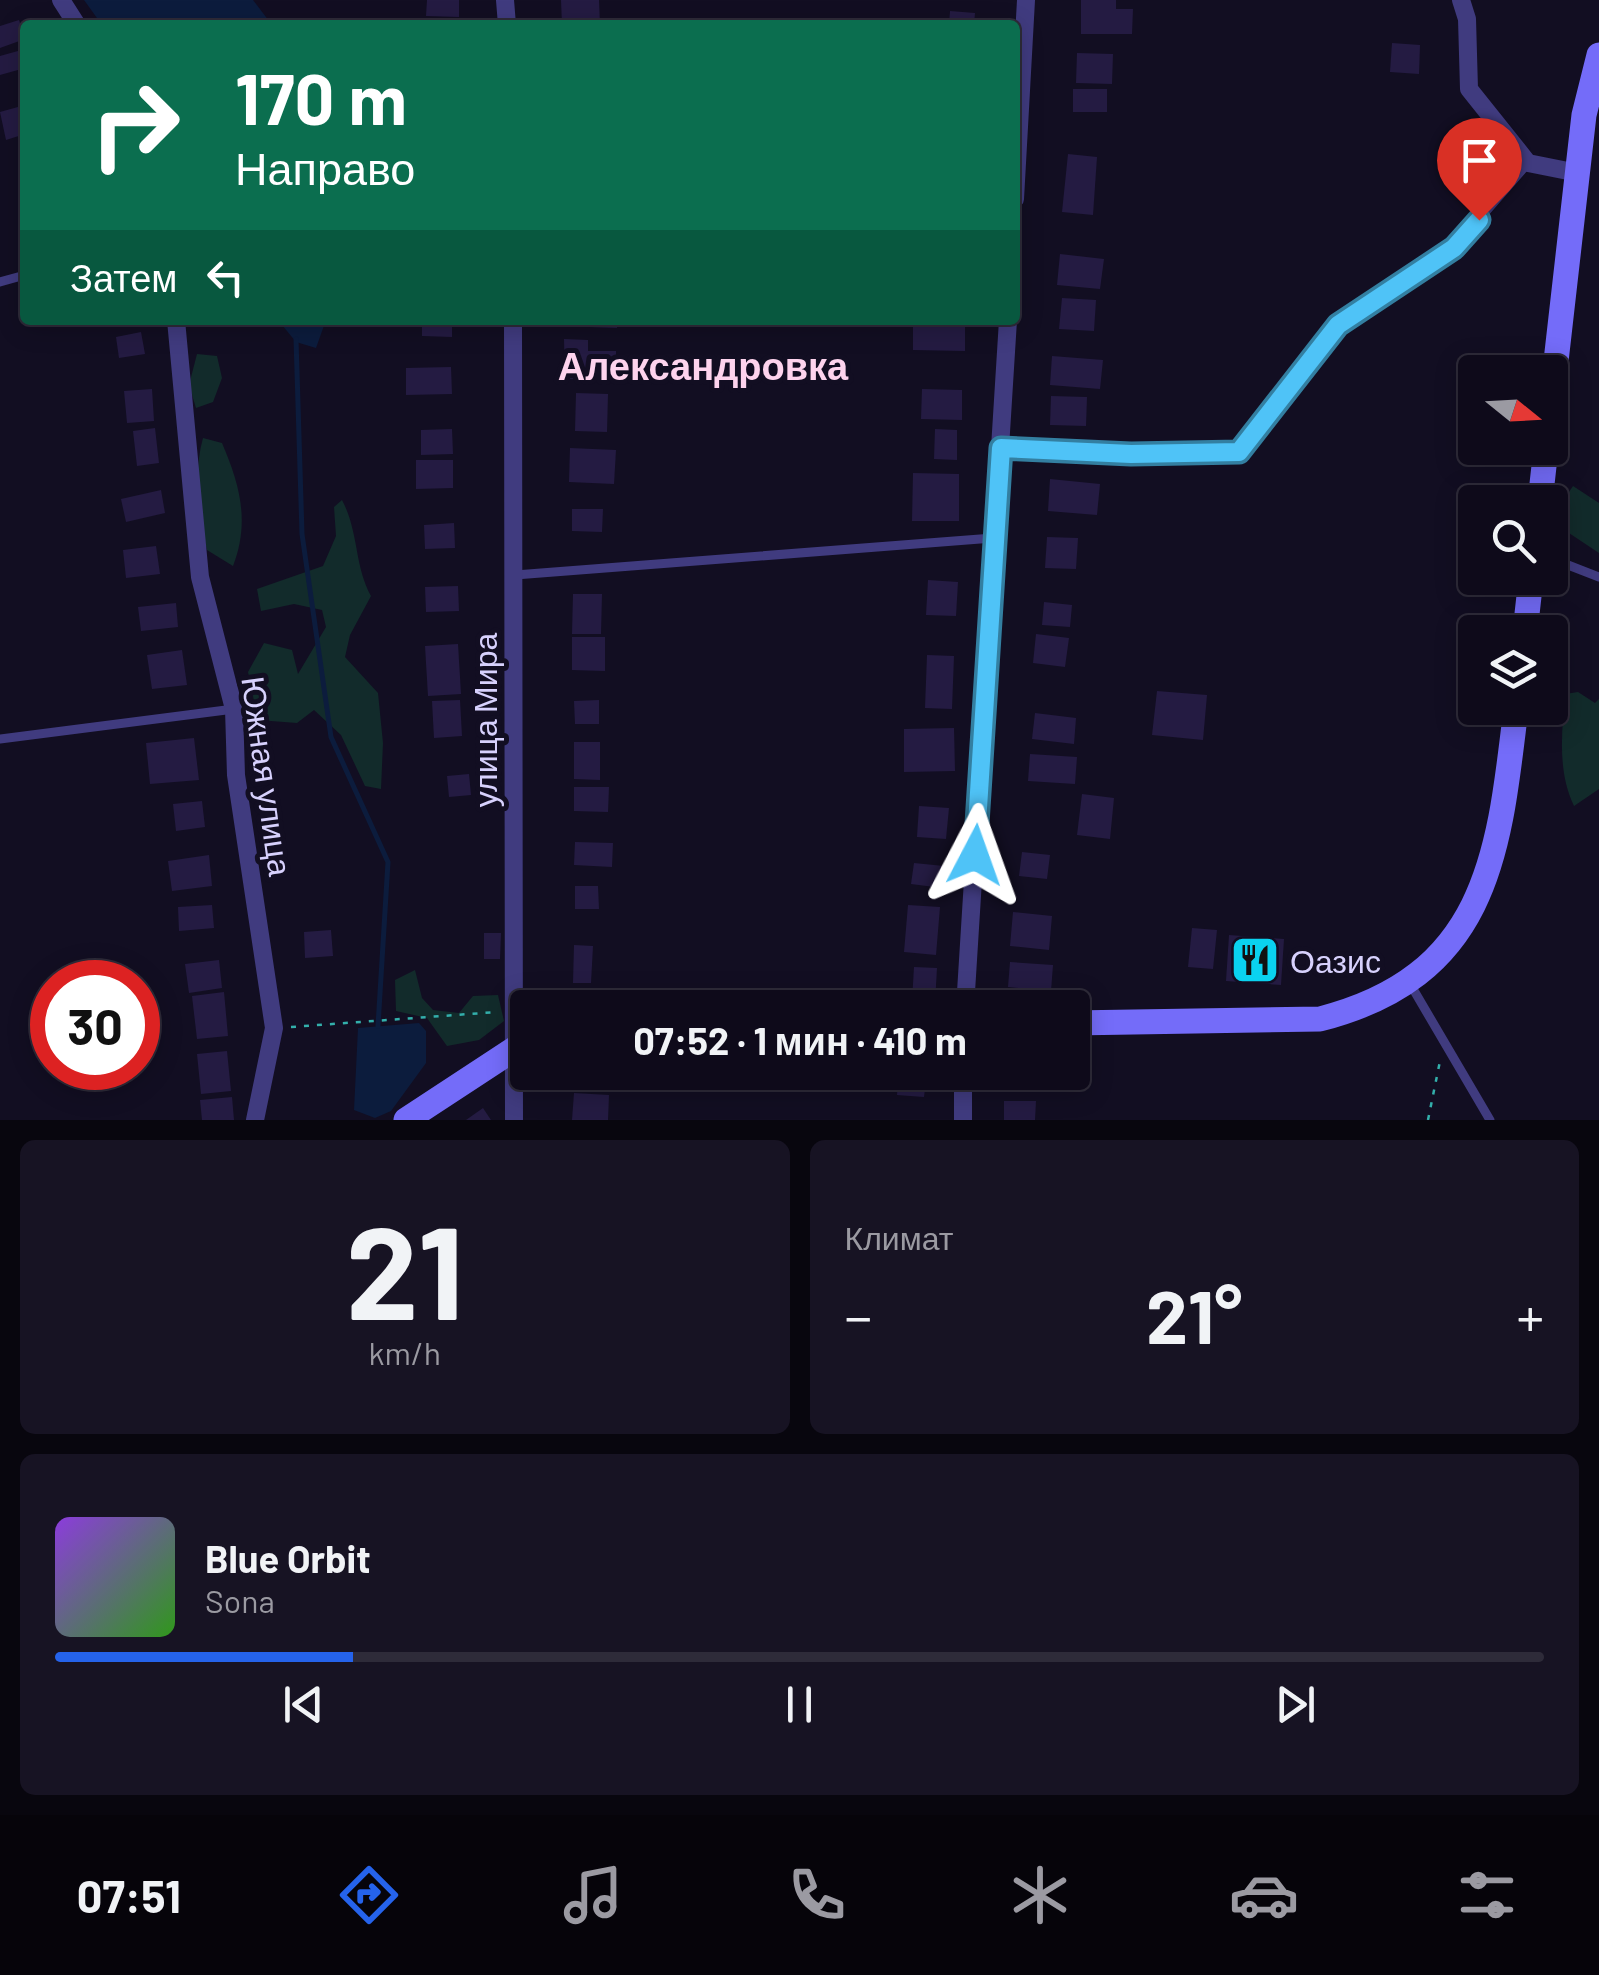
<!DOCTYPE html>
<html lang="ru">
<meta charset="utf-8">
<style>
body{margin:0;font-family:Barlow,sans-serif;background:#171323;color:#f1f3f6;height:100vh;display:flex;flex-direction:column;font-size:38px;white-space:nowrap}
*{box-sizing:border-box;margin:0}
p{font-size:32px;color:#9b9aa2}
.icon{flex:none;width:55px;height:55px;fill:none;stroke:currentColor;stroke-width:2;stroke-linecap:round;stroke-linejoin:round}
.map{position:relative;height:1120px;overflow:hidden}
.sheet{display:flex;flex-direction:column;gap:20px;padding:20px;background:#08060e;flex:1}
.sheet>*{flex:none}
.top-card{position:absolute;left:20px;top:20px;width:1000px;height:305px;border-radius:10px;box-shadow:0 5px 25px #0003,0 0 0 2px #2e2b39;background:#0b6e4f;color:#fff;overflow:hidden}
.needle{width:65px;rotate:108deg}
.tools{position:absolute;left:1458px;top:355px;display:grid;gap:20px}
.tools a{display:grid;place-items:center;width:110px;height:110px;border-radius:10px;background:#0e0a1a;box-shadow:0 5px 25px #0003,0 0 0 2px #2e2b39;font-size:50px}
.speed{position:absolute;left:30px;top:960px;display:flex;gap:20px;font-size:50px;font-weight:700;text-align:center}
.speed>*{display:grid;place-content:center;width:130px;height:130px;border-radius:50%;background:#0e0a1a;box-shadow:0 5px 25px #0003,0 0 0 2px #2e2b39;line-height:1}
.speed .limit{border:15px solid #d22;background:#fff;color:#111}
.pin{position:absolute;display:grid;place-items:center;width:85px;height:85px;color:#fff;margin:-102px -42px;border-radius:50% 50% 50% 0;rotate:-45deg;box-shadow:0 0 10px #0007}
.pin .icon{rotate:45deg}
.me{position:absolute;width:110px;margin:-55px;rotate:4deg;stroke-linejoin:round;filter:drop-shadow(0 0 8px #0008)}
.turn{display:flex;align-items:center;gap:35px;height:210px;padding:0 50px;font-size:45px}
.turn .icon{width:130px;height:130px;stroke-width:2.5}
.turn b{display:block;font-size:70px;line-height:85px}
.then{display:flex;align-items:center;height:95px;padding:0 50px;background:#0003;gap:20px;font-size:38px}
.big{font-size:75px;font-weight:700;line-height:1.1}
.sheet .tile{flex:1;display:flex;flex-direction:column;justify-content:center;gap:15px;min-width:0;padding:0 35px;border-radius:15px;background:#171323}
.sheet .dial{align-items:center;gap:0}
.dial b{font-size:130px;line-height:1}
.song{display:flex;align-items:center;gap:30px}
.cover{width:120px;height:120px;border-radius:15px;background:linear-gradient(135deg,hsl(270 70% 55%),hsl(110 70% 35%))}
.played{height:10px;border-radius:5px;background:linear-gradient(90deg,#2563eb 20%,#2e2b39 20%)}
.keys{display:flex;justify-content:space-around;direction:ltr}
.heat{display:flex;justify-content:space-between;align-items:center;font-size:55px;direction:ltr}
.sheet .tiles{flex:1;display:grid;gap:20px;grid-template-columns:1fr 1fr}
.tile:last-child{grid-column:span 2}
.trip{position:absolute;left:510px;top:990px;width:580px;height:100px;border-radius:10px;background:#0e0a1a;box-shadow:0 5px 25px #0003,0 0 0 2px #2e2b39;font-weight:700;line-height:100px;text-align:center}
.tabs{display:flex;height:160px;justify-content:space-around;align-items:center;background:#06040a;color:#9b9aa2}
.tabs .icon{width:70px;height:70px}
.tabs .selected{color:#2563eb}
.tabs b{font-size:45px;color:#f1f3f6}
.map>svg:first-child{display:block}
</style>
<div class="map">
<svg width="1599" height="1120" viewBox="0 0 1599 1120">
<rect width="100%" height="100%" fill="#120e22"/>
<!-- green -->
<g fill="#122b2b">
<path d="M197,354l20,2 5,22 -9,24 -17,6 -7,-23z"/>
<path d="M203,438l19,5c18,42 28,79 11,123l-26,-16c-8,-34 -14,-77 -4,-112z"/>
<path d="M1573,486l26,17v50l-30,-20 -10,-26z"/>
<path d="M342,500c17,32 12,65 29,96l-21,39 -5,22 33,36 5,50 -2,46 -16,-3 -24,-51 -27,-25 -17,13 -39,-3 -10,-48 16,-29 28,7 6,24 28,-47 -4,-17 -28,-6 -33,7 -4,-22 66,-23 13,-30 -2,-29z"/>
<path d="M1578,692l17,11 4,-4v90l-25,17c-17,-36 -12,-74 -9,-112z"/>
<path d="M415,970l7,28 11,12 26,3 14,-17 25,-1 6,26 -25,19 -32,6 -20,-28 -31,-7 -1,-31z"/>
</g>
<!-- water -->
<g fill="#0c1c3d">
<path d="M84,0h169l19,25h-170z"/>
<path d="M278,320h48l-10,28 -20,-6z"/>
<path d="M419,1023l7,8v32l-35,48 -16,7 -21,-8 4,-82z"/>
</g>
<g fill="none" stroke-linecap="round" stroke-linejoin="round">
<!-- stream -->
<path stroke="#0c1c3d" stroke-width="5" d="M296,339l6,195 29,203 57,125 -10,164"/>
</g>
<!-- building -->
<g fill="#241b42">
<path d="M427,0h32v17l-33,-1z"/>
<path d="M561,0h38l1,25h-38z"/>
<path d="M1081,0h35v9h17l-1,25h-51z"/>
<path d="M950,11l25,2 -1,12h-25z"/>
<path d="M19,20l6,19 -25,9v-22z"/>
<path d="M1392,43l28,2 -1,29 -29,-2z"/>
<path d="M25,49v19l-25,7v-19z"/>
<path d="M1077,53l36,1 -1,30 -36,-1z"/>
<rect x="1073" y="89" width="34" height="23"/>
<path d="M25,105v29l-19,6 -6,-28z"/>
<path d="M1068,154l29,3 -4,58 -31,-3z"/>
<path d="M1060,254l44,5 -4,30 -43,-4z"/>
<path d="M1062,298l34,2 -2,31 -35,-2z"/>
<path d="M422,320h30v17l-30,-1z"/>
<path d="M589,320h29l-1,8 -28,-1z"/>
<path d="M913,320h52v31l-52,-1z"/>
<path d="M141,332l4,22 -26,4 -3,-21z"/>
<path d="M564,339l24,1v11h28v29l-51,-1z"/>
<path d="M1052,356l51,4 -3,29 -50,-4z"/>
<path d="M451,367l1,27 -46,1v-27z"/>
<path d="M152,389l2,32 -27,2 -3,-32z"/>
<path d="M922,389l40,1v30l-41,-1z"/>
<path d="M576,393l32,1 -1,38 -32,-1z"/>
<path d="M1051,396l36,1 -1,29 -36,-1z"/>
<path d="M155,428l4,35 -22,3 -4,-35z"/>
<path d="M452,429l1,25 -32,1v-25z"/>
<path d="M935,429l22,1v30l-23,-1z"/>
<path d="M570,448l46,2 -2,34 -45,-2z"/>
<path d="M416,460h37v28l-37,1z"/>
<path d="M913,473l46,1v47h-47z"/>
<path d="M1050,479l50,5 -3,31 -49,-4z"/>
<path d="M161,490l4,23 -39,9 -5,-23z"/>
<path d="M572,509h31l-1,23 -30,-1z"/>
<path d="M454,523l1,25 -30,1 -1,-24z"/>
<path d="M1047,537l31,1 -2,31 -31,-1z"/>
<path d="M156,546l4,28 -34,4 -3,-28z"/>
<path d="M928,580l30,2 -2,34 -30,-1z"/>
<path d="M458,586l1,25 -33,1 -1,-25z"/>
<path d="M573,594h29l-1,40h-29z"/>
<path d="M1044,602l28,3 -2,22 -28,-2z"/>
<path d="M176,603l2,24 -37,4 -3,-24z"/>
<path d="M1036,634l33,4 -4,29 -32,-4z"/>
<path d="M572,637h33v34l-33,-1z"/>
<path d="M458,644l3,50 -33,2 -3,-50z"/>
<path d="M182,650l5,35 -35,4 -5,-34z"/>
<path d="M927,655l27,1 -2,53 -27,-1z"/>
<path d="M1157,691l50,4 -4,45 -51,-5z"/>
<path d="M460,700l2,36 -28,2 -2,-37z"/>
<path d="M599,700v24h-24l-1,-23z"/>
<path d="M1035,713l41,5 -2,26 -42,-5z"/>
<path d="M954,728l1,43 -51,1v-43z"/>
<path d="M194,738l5,42 -49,4 -4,-41z"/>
<path d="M574,742h26v38l-26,-1z"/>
<path d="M1030,754l47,3 -2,27 -47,-3z"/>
<path d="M469,774l2,21 -22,2 -2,-21z"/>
<path d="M574,787h35l-1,25 -34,-1z"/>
<path d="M1082,794l32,4 -4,41 -33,-4z"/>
<path d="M202,801l3,26 -29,4 -3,-27z"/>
<path d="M919,806l30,2 -3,31 -29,-2z"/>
<path d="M575,842l38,1 -1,24 -38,-2z"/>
<path d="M1022,852l28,3 -3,24 -28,-3z"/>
<path d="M209,855l3,31 -40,5 -4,-30z"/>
<path d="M914,863l30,3 -2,22 -31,-4z"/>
<path d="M575,886h23l1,23h-24z"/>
<path d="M212,905l2,23 -35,3 -1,-24z"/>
<path d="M908,905l32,2 -4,48 -32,-3z"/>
<path d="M1013,912l39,4 -3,34 -39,-4z"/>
<path d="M1192,928l25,2 -4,39 -25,-2z"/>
<path d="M331,930l2,26 -28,2 -1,-26z"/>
<path d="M484,933h17l-1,26h-16z"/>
<path d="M1229,935l55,4 -3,46 -55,-4z"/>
<path d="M574,945l19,1 -2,37h-18z"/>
<path d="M219,960l3,28 -33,5 -4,-29z"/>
<path d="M1010,962l43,3 -2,26 -43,-4z"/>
<path d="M914,967l23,1 -2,35 -23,-2z"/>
<path d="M224,992l4,44 -31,3 -5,-43z"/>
<path d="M227,1051l4,40 -30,3 -4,-40z"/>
<path d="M569,1072h26v12l-26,-1z"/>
<path d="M899,1072h28l-3,25 -27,-2z"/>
<path d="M574,1093l35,2 -1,25h-36z"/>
<path d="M232,1097l2,23h-32l-2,-20z"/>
<path d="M1004,1101h32l-1,19h-31z"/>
<path d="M483,1108l8,12h-25z"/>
</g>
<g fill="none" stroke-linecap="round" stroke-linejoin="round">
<!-- path -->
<g stroke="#33afab" stroke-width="2.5" stroke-dasharray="5 8" stroke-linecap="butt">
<path d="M291,1027l206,-15"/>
<path d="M1428,1120l12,-59"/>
</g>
<!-- lane -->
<g stroke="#403b7f" stroke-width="9">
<path d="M0,282l25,-7"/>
<path d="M1001,448l130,6 108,-1 99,-128 116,-77 74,-85"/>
<path d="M1550,558l49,19"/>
<path d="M515,575l478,-37"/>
<path d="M0,739l234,-30"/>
<path d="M1409,982l81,138"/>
</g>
<!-- street -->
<g stroke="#403b7f" stroke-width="18">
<path d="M61,0l16,25"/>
<path d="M505,0l2,25"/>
<path d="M1461,0l6,19 2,70 59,74 50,10"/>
<path d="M1015,199l11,-199"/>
<path d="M176,320l24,257 34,132 2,66 38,253 -19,92"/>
<path d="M513,320l1,800"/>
<path d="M965,1008l43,-688"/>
<path d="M963,1120v-48"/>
</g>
<!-- secondary -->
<g stroke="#746cf9" stroke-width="25">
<path d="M1550,414l34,-299 15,-60"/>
<path d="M1540,502l6,-54"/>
<path d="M1525,632l6,-54"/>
<path d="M1072,1023l248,-4c168,-43 179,-165 196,-311"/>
<path d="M406,1120l122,-80"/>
</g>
</g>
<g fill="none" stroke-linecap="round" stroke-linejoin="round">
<!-- route casing -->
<g stroke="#337fa1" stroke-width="25">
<path id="route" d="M975,855l26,-407 130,6 108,-2 99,-127 116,-77 25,-28"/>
</g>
<!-- route -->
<use href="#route" stroke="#4fc3f7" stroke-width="18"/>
</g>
<!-- icons -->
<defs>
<g id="restaurant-square" transform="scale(2.5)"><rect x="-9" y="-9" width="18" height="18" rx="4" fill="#0ad2f0" stroke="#120e22"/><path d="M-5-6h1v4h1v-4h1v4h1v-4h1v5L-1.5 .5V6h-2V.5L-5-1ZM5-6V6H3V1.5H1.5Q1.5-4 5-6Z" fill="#111"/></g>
</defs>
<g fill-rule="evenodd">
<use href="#restaurant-square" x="1255" y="960"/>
</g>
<g text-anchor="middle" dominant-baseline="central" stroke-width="10" stroke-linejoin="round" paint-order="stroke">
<!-- street labels -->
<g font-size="32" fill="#d7d1fd" stroke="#120e22">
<text transform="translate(484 720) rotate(-90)">улица Мира</text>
<text transform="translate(268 776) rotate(82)">Южная улица</text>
</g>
<!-- poi labels -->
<g font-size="32" fill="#d7d1fd" stroke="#120e22" text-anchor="start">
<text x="1290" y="960">Оазис</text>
</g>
<!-- quarter labels -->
<g font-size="38" font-weight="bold" fill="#fdd3ed" stroke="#120e22">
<text x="703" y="365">Александровка</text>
</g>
</g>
</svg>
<div class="tools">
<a><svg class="needle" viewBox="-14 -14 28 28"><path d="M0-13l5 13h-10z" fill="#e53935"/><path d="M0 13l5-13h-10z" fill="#9b9aa2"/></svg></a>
<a><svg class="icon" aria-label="search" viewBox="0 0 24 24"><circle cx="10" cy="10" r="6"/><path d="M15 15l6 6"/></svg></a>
<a><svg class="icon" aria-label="layers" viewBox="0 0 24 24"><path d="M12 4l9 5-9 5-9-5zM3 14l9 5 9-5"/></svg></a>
</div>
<div class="speed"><div class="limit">30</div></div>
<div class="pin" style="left:1479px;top:220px;background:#d93025"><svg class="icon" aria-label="arrive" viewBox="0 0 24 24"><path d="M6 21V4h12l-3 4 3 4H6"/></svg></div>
<svg class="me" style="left:975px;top:855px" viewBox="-20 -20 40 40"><path d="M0-17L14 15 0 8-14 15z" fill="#4fc3f7" stroke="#fff" stroke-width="4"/></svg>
<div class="trip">07:52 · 1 мин · 410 m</div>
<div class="top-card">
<div class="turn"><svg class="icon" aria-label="right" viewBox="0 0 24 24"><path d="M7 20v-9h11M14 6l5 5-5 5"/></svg><div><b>170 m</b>Направо</div></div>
<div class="then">Затем<svg class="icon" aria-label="left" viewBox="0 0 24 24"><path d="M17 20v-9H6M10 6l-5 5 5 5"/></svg></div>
</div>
</div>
<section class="sheet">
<div class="tiles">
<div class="tile dial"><b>21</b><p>km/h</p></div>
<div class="tile"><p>Климат</p>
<div class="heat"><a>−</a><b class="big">21°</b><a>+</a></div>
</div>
<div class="tile">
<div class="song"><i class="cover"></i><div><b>Blue Orbit</b><p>Sona</p></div></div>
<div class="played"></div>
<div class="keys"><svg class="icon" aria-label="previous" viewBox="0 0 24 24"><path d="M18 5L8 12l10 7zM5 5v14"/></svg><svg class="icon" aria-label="pause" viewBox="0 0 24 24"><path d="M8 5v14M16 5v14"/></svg><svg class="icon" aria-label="next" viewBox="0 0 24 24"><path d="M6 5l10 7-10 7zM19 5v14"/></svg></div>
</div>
</div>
</section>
<nav class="tabs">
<b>07:51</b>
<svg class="icon selected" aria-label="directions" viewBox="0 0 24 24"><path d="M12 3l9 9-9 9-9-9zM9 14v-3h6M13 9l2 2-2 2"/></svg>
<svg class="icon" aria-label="music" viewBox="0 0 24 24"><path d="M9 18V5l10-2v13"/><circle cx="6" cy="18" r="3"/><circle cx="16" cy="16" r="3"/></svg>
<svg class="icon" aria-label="phone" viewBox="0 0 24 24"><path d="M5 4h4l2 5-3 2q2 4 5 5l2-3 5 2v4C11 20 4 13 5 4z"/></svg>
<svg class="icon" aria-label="climate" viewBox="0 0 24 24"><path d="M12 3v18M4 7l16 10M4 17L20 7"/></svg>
<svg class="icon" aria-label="car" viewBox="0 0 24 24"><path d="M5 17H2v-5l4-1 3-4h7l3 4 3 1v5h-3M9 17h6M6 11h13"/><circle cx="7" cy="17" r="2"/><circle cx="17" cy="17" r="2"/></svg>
<svg class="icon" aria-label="filters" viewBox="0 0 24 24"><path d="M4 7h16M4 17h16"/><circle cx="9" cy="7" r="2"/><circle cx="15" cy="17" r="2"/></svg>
</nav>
